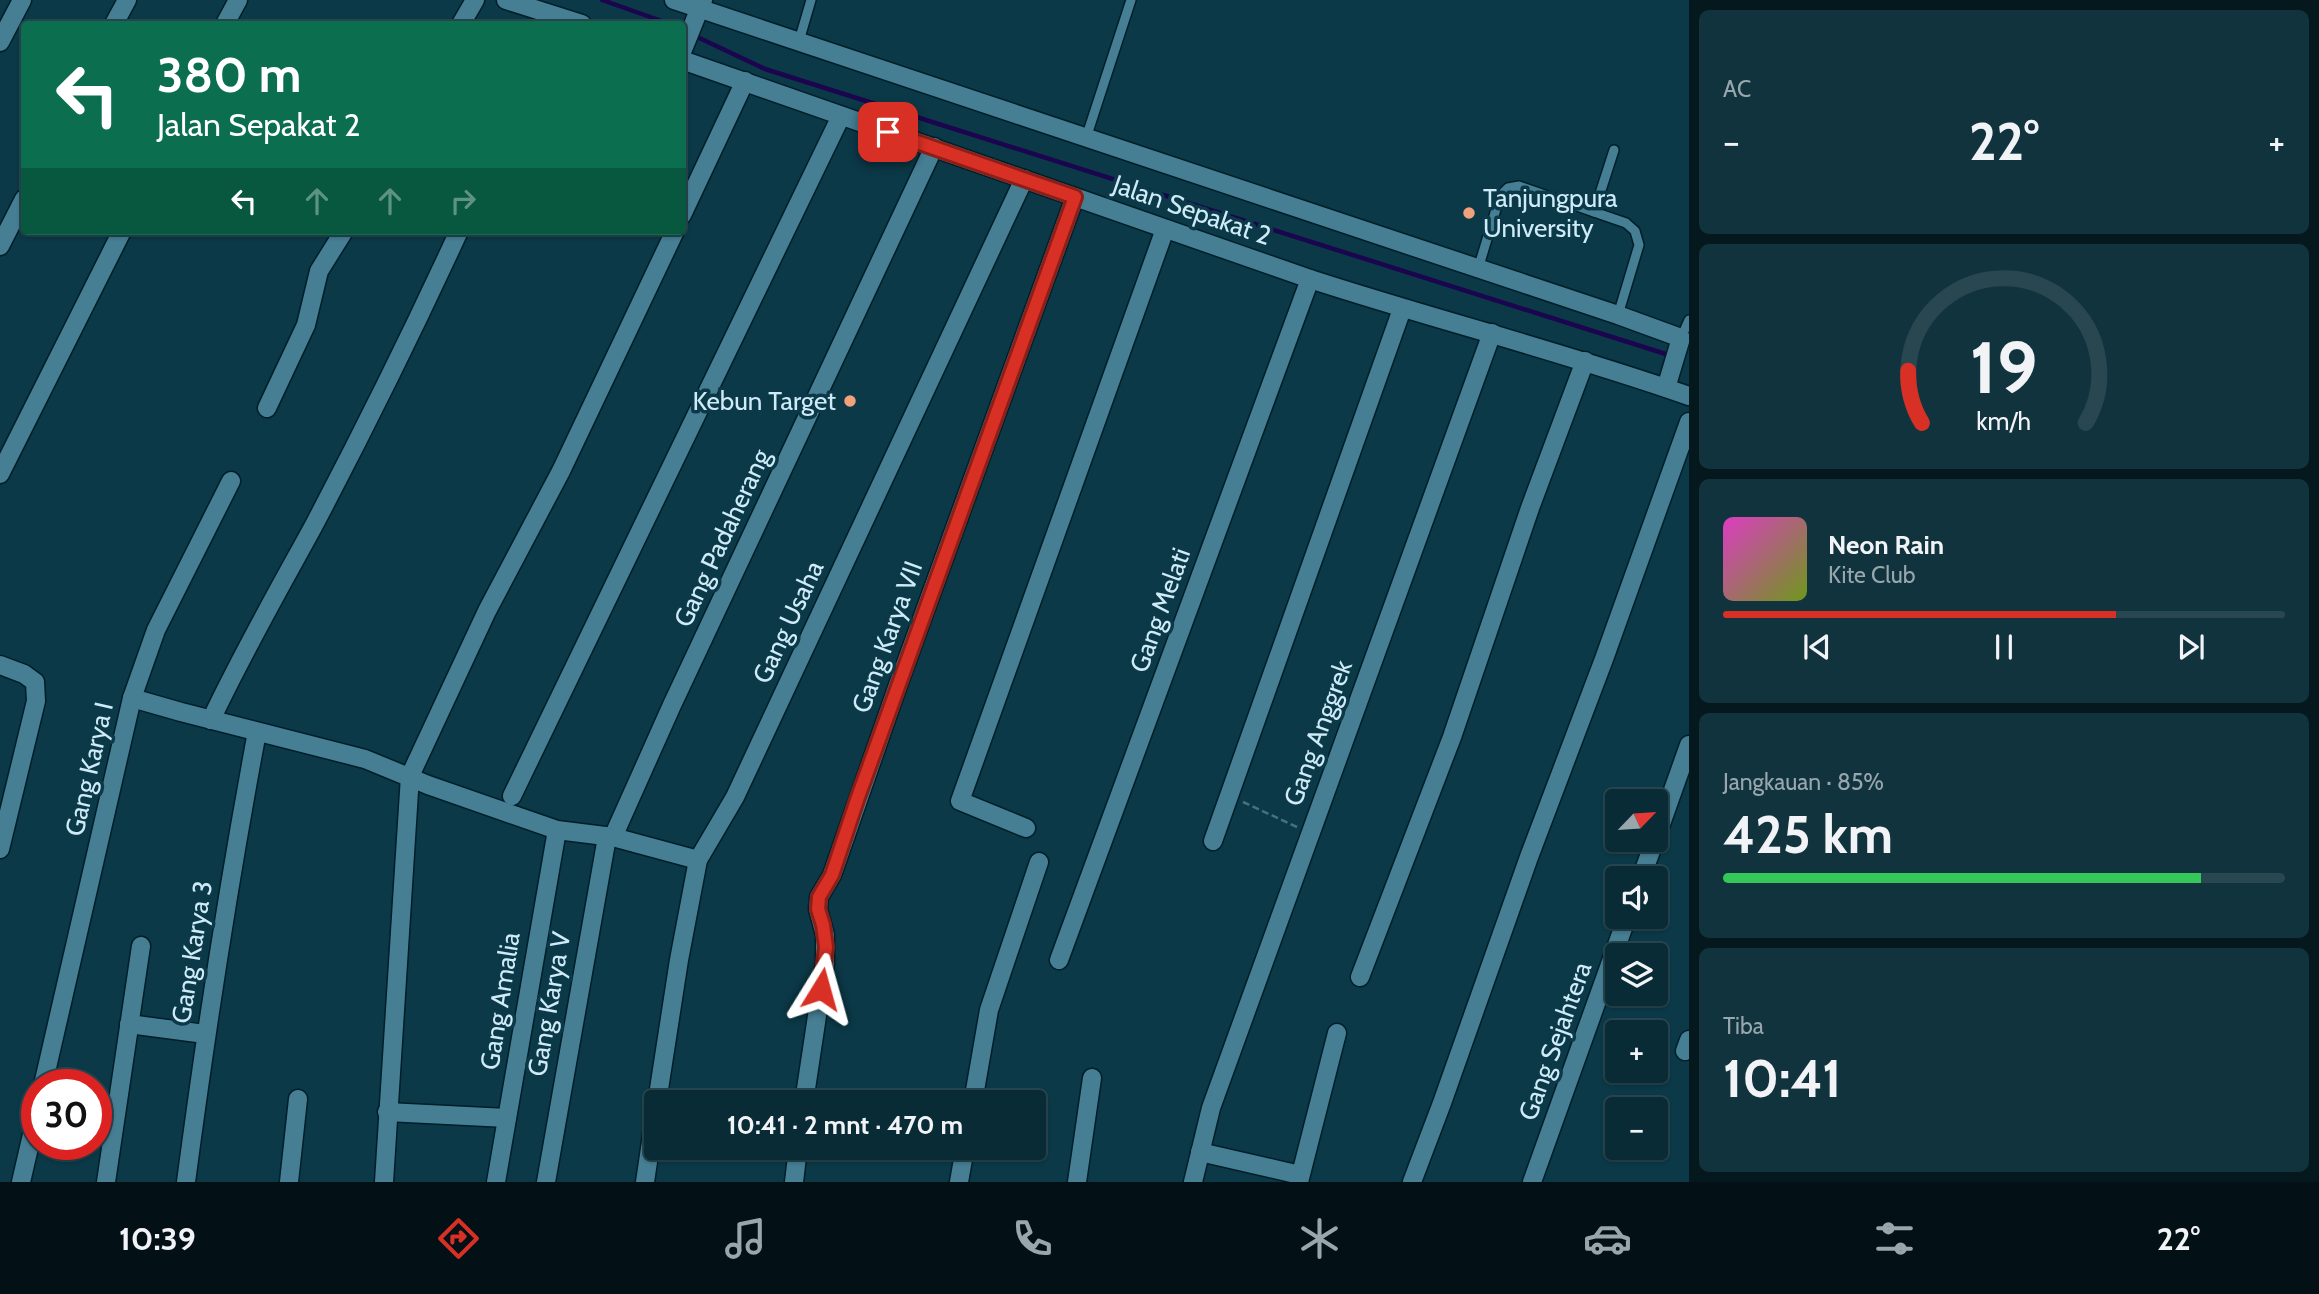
<!DOCTYPE html>
<html lang="id">
<meta charset="utf-8">
<style>
body{margin:0;font-family:Cabin,sans-serif;background:#11333e;color:#f1f3f6;height:100vh;display:flex;flex-direction:column;font-size:26px;white-space:nowrap}
*{box-sizing:border-box;margin:0}
p{font-size:23px;color:#98a7ad}
.icon{flex:none;width:38px;height:38px;fill:none;stroke:currentColor;stroke-width:2;stroke-linecap:round;stroke-linejoin:round}
.map{position:relative;flex:1;overflow:hidden}
.details{display:flex;flex-direction:column;gap:10px;padding:10px;background:#04181e;width:630px}
.details>*{flex:none}
.guide{position:absolute;left:21px;top:21px;width:665px;height:214px;border-radius:7px;box-shadow:0 2px 5px #0004,0 0 0 2px #294751;background:#0b6e4f;color:#fff;overflow:hidden}
.needle{width:46px;rotate:65deg}
.fabs{position:absolute;left:1605px;top:789px;display:grid;gap:14px}
.fabs a{display:grid;place-items:center;width:63px;height:63px;border-radius:7px;background:#082b36;box-shadow:0 2px 5px #0004,0 0 0 2px #294751;font-size:35px}
.speed{position:absolute;left:21px;top:1069px;display:flex;gap:14px;font-size:35px;font-weight:700;text-align:center}
.speed>*{display:grid;place-content:center;width:91px;height:91px;border-radius:50%;background:#082b36;box-shadow:0 2px 5px #0004,0 0 0 2px #294751;line-height:1}
.speed .limit{border:10px solid #d22;background:#fff;color:#111}
.pin{position:absolute;display:grid;place-items:center;width:60px;height:60px;color:#fff;margin:-30px;border-radius:14px;box-shadow:0 4px 10px #0006}
.me{position:absolute;width:77px;margin:-38px;rotate:8deg;stroke-linejoin:round;filter:drop-shadow(0 0 5px #0008)}
.turn{display:flex;align-items:center;gap:24px;height:147px;padding:0 21px;font-size:32px}
.turn .icon{width:91px;height:91px;stroke-width:2.5}
.turn b{display:block;font-size:49px;line-height:60px}
.lanes{display:flex;align-items:center;height:66px;padding:0 21px;background:#0003;justify-content:center;gap:35px;direction:ltr}
.lanes .off{opacity:.35}
.big{font-size:52px;font-weight:700;line-height:1.1}
.details .card{flex:1;display:flex;flex-direction:column;justify-content:center;gap:10px;min-width:0;padding:0 24px;border-radius:10px;background:#11333e}
.details .dial{align-items:center;gap:0}
.dial svg{height:182px;overflow:visible;fill:none;stroke:#294751;stroke-width:7;stroke-linecap:round;text-anchor:middle}
.dial text{fill:#f1f3f6;stroke:none}
.song{display:flex;align-items:center;gap:21px}
.cover{width:84px;height:84px;border-radius:10px;background:linear-gradient(135deg,hsl(310 70% 55%),hsl(80 70% 35%))}
.played{height:7px;border-radius:4px;background:linear-gradient(90deg,#d93025 70%,#294751 70%)}
.keys{display:flex;justify-content:space-around;direction:ltr}
.heat{display:flex;justify-content:space-between;align-items:center;font-size:38px;direction:ltr}
.charge{height:10px;border-radius:5px;background:linear-gradient(90deg,#34c759 85%,#294751 0)}
.trip{position:absolute;left:644px;top:1090px;width:402px;height:70px;border-radius:7px;background:#082b36;box-shadow:0 2px 5px #0004,0 0 0 2px #294751;font-weight:700;line-height:70px;text-align:center}
.menu{display:flex;height:112px;justify-content:space-around;align-items:center;background:#031116;color:#98a7ad}
.menu .icon{width:49px;height:49px}
.menu .current{color:#d93025}
.menu b{font-size:32px;color:#f1f3f6}
main{display:flex;flex:1;min-height:0}
.map>svg:first-child{display:block}
</style>
<main>
<div class="map">
<svg width="1689" height="1182" viewBox="0 0 1689 1182">
<rect width="100%" height="100%" fill="#0b3948"/>
<g fill="none" stroke-linecap="round" stroke-linejoin="round">
<!-- stream -->
<g stroke="#1b054e" stroke-width="4.5">
<path d="M602,0l68,24"/>
<path d="M693,35l72,34 907,287"/>
</g>
<!-- service casing -->
<g stroke="#011f29" stroke-width="12">
<g id="service">
<path d="M799,41l12,-41"/>
<path d="M1086,138l45,-138"/>
<path d="M1594,212l20,-62"/>
<path d="M1478,269l22,-73 8,-8 11,-2 107,37 9,8 4,14 -21,70"/>
<path d="M1681,338l8,-18"/>
</g>
</g>
<!-- minor casing -->
<g stroke="#011f29" stroke-width="21">
<g id="minor">
<path d="M674,0l944,315 63,23 -15,50"/>
<path d="M114,24l13,-24"/>
<path d="M225,24l13,-24"/>
<path d="M461,24l14,-24"/>
<path d="M0,42l22,-42"/>
<path d="M682,52l21,-52"/>
<path d="M682,215l63,-134"/>
<path d="M0,246l24,-47"/>
<path d="M267,408l39,-83 13,-54 25,-40"/>
<path d="M0,474l122,-243"/>
<path d="M0,665l24,9 11,8 1,19 -36,148"/>
<path d="M132,698l49,14 184,47 63,26 129,45 56,7 85,23"/>
<path d="M211,720c31,-66 67,-129 102,-193 51,-97 100,-196 146,-296"/>
<path d="M512,796l329,-680"/>
<path d="M1026,828l-66,-27 205,-572"/>
<path d="M613,837l59,-132 262,-558"/>
<path d="M1656,838l33,-93"/>
<path d="M1213,841l189,-532"/>
<path d="M1641,878l14,-38"/>
<path d="M1059,960l251,-681"/>
<path d="M1360,977l92,-240 78,-229 55,-147"/>
<path d="M129,1024l76,10"/>
<path d="M1685,1051l4,-11"/>
<path d="M43,1085l89,-387 24,-68 75,-149"/>
<path d="M657,1102l22,-142 19,-100 37,-63 289,-618"/>
<path d="M804,1102l21,-139v-28l-7,-26 1,-12 13,-22 65,-187 178,-491"/>
<path d="M973,1102l16,-92 50,-148"/>
<path d="M387,1112l120,6"/>
<path d="M1200,1152l100,23"/>
<path d="M21,1182l16,-69"/>
<path d="M106,1182l35,-236"/>
<path d="M186,1182c20,-151 43,-301 71,-450"/>
<path d="M289,1182l9,-83"/>
<path d="M384,1182l26,-406 77,-165 74,-140 114,-240"/>
<path d="M496,1182l61,-352"/>
<path d="M546,1182l61,-345"/>
<path d="M645,1182l11,-74"/>
<path d="M794,1182l4,-34"/>
<path d="M959,1182l6,-34"/>
<path d="M1077,1182l15,-104"/>
<path d="M1193,1182l18,-74 281,-775"/>
<path d="M1299,1182l38,-149"/>
<path d="M1412,1182l30,-79 87,-246 75,-198 85,-237"/>
<path d="M1532,1182l95,-265"/>
</g>
</g>
<!-- tertiary casing -->
<g stroke="#011f29" stroke-width="21">
<g id="tertiary">
<path d="M506,0l76,24"/>
<path d="M682,60l628,219c126,41 254,73 379,117"/>
</g>
</g>
<!-- path -->
<path stroke="#48707e" stroke-width="2.5" stroke-dasharray="7 3.5" stroke-linecap="butt" d="M1243,802l54,25"/>
<!-- service -->
<use href="#service" stroke="#467e94" stroke-width="9"/>
<!-- minor -->
<use href="#minor" stroke="#467e94" stroke-width="18"/>
<!-- tertiary -->
<use href="#tertiary" stroke="#467e94" stroke-width="18"/>
</g>
<g fill="none" stroke-linecap="round" stroke-linejoin="round">
<!-- route casing -->
<g stroke="#8d1f18" stroke-width="18">
<path id="route" d="M821,989l5,-42 -3,-22 -5,-16 1,-12 13,-22 25,-75 218,-603 -187,-65"/>
</g>
<!-- route -->
<use href="#route" stroke="#d93025" stroke-width="12"/>
</g>
<!-- markers -->
<g fill="#f1a17c" stroke="#0b3948" stroke-width="2.5">
<circle cx="1469" cy="213" r="7"/>
<circle cx="850" cy="401" r="7"/>
</g>
<g text-anchor="middle" dominant-baseline="central" stroke-width="7" stroke-linejoin="round" paint-order="stroke">
<!-- poi labels -->
<g font-size="26" fill="#cfebf8" stroke="#0b3948" text-anchor="start">
<text x="1483" y="198">Tanjungpura<tspan x="1483" dy="30">University</tspan></text>
<text x="836" y="401" text-anchor="end">Kebun Target</text>
</g>
<!-- street labels -->
<g font-size="26" fill="#cfebf8" stroke="#0b3948">
<text transform="translate(1192 210) rotate(19)">Jalan Sepakat 2</text>
<text transform="translate(722 538) rotate(-65)">Gang Padaherang</text>
<text transform="translate(1160 610) rotate(-70)">Gang Melati</text>
<text transform="translate(788 622) rotate(-65)">Gang Usaha</text>
<text transform="translate(887 637) rotate(-70)">Gang Karya VII</text>
<text transform="translate(1318 733) rotate(-70)">Gang Anggrek</text>
<text transform="translate(89 769) rotate(-77)">Gang Karya I</text>
<text transform="translate(192 952) rotate(-81)">Gang Karya 3</text>
<text transform="translate(500 1001) rotate(-81)">Gang Amalia</text>
<text transform="translate(549 1004) rotate(-80)">Gang Karya V</text>
<text transform="translate(1555 1041) rotate(-70)">Gang Sejahtera</text>
</g>
</g>
</svg>
<div class="fabs">
<a><svg class="needle" viewBox="-14 -14 28 28"><path d="M0-13l5 13h-10z" fill="#e53935"/><path d="M0 13l5-13h-10z" fill="#98a7ad"/></svg></a>
<a><svg class="icon" aria-label="sound" viewBox="0 0 24 24"><path d="M4 9h4l5-4v14l-5-4H4zM17 9q2 3 0 6"/></svg></a>
<a><svg class="icon" aria-label="layers" viewBox="0 0 24 24"><path d="M12 4l9 5-9 5-9-5zM3 14l9 5 9-5"/></svg></a>
<a>+</a>
<a>−</a>
</div>
<div class="speed"><div class="limit">30</div></div>
<div class="pin" style="left:888px;top:132px;background:#d93025"><svg class="icon" aria-label="arrive" viewBox="0 0 24 24"><path d="M6 21V4h12l-3 4 3 4H6"/></svg></div>
<svg class="me" style="left:821px;top:989px" viewBox="-20 -20 40 40"><path d="M0-17L14 15 0 8-14 15z" fill="#d93025" stroke="#fff" stroke-width="4"/></svg>
<div class="trip">10:41 · 2 mnt · 470 m</div>
<div class="guide">
<div class="turn"><svg class="icon" aria-label="left" viewBox="0 0 24 24"><path d="M17 20v-9H6M10 6l-5 5 5 5"/></svg><div><b>380 m</b>Jalan Sepakat 2</div></div>
<div class="lanes"><svg class="icon" aria-label="left" viewBox="0 0 24 24"><path d="M17 20v-9H6M10 6l-5 5 5 5"/></svg><svg class="icon off" aria-label="ahead" viewBox="0 0 24 24"><path d="M12 20V5M6 11l6-6 6 6"/></svg><svg class="icon off" aria-label="ahead" viewBox="0 0 24 24"><path d="M12 20V5M6 11l6-6 6 6"/></svg><svg class="icon off" aria-label="right" viewBox="0 0 24 24"><path d="M7 20v-9h11M14 6l5 5-5 5"/></svg></div>
</div>
</div>
<section class="details">
<div class="card"><p>AC</p>
<div class="heat"><a>−</a><b class="big">22°</b><a>+</a></div>
</div>
<div class="card dial"><svg viewBox="0 0 100 80">
<path d="M14 69A42 42 0 1 1 86 69"/>
<path d="M14 69A42 42 0 0 1 8 46" stroke="#d93025"/>
<text x="50" y="56" font-size="32" font-weight="700">19</text>
<text x="50" y="72" font-size="11">km/h</text>
</svg></div>
<div class="card">
<div class="song"><i class="cover"></i><div><b>Neon Rain</b><p>Kite Club</p></div></div>
<div class="played"></div>
<div class="keys"><svg class="icon" aria-label="previous" viewBox="0 0 24 24"><path d="M18 5L8 12l10 7zM5 5v14"/></svg><svg class="icon" aria-label="pause" viewBox="0 0 24 24"><path d="M8 5v14M16 5v14"/></svg><svg class="icon" aria-label="next" viewBox="0 0 24 24"><path d="M6 5l10 7-10 7zM19 5v14"/></svg></div>
</div>
<div class="card"><p>Jangkauan · 85%</p><b class="big">425 km</b><div class="charge"></div></div>
<div class="card"><p>Tiba</p><b class="big">10:41</b></div>
</section>
</main>
<nav class="menu">
<b>10:39</b>
<svg class="icon current" aria-label="directions" viewBox="0 0 24 24"><path d="M12 3l9 9-9 9-9-9zM9 14v-3h6M13 9l2 2-2 2"/></svg>
<svg class="icon" aria-label="music" viewBox="0 0 24 24"><path d="M9 18V5l10-2v13"/><circle cx="6" cy="18" r="3"/><circle cx="16" cy="16" r="3"/></svg>
<svg class="icon" aria-label="phone" viewBox="0 0 24 24"><path d="M5 4h4l2 5-3 2q2 4 5 5l2-3 5 2v4C11 20 4 13 5 4z"/></svg>
<svg class="icon" aria-label="climate" viewBox="0 0 24 24"><path d="M12 3v18M4 7l16 10M4 17L20 7"/></svg>
<svg class="icon" aria-label="car" viewBox="0 0 24 24"><path d="M5 17H2v-5l4-1 3-4h7l3 4 3 1v5h-3M9 17h6M6 11h13"/><circle cx="7" cy="17" r="2"/><circle cx="17" cy="17" r="2"/></svg>
<svg class="icon" aria-label="filters" viewBox="0 0 24 24"><path d="M4 7h16M4 17h16"/><circle cx="9" cy="7" r="2"/><circle cx="15" cy="17" r="2"/></svg>
<b>22°</b>
</nav>
